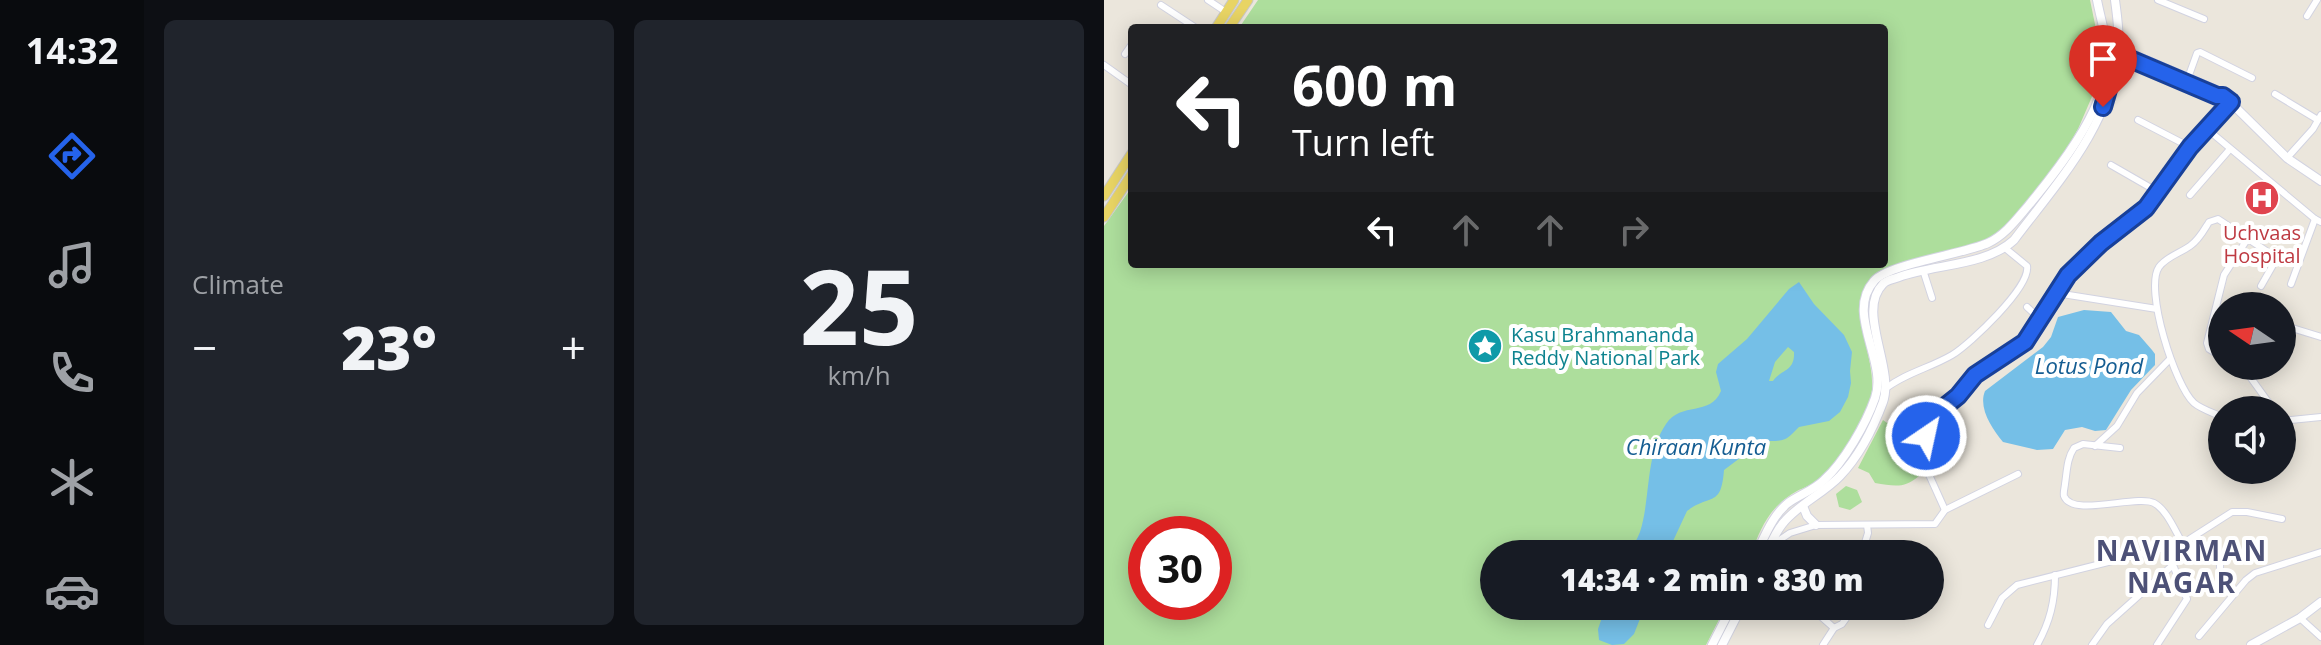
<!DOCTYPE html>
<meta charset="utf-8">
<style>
body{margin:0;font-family:"Open Sans",sans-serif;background:#20242c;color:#f1f3f6;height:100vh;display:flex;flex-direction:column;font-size:30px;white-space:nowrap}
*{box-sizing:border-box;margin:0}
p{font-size:26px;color:#9ea1a6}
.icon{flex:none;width:44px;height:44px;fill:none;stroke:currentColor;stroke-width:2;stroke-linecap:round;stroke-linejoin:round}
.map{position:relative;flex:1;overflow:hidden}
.details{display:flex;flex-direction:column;gap:20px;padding:20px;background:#0d0f14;width:960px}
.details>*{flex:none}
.hud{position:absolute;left:24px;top:24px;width:760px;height:244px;border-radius:8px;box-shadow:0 4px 20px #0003;background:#202124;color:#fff;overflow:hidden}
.needle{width:52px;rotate:283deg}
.fabs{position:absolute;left:1104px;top:292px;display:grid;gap:16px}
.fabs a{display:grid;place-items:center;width:88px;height:88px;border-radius:50%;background:#171b24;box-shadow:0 4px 20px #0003;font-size:40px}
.speed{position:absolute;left:24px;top:516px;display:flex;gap:16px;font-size:40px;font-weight:700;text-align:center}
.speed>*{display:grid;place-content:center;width:104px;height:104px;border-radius:50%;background:#171b24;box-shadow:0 4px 20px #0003;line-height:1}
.speed .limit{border:12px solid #d22;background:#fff;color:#111}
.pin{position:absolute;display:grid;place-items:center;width:68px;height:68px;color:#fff;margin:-82px -34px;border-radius:50% 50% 50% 0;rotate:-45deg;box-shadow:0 0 8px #0007}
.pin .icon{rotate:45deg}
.me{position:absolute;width:88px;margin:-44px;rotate:34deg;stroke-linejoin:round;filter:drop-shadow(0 0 6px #0008)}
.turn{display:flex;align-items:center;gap:28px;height:168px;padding:0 32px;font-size:36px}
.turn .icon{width:104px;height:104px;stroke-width:2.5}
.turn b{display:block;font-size:56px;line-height:68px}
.lanes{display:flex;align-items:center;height:76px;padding:0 32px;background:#0003;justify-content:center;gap:40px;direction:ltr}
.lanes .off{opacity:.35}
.big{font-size:60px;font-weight:800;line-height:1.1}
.details .tile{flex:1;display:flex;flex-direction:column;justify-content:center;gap:12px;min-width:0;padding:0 28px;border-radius:12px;background:#20242c}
.details .dial{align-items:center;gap:0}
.dial b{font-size:104px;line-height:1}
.heat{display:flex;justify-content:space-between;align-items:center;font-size:44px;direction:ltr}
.details .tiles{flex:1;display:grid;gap:20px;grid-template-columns:repeat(2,1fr)}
.trip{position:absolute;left:376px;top:540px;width:464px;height:80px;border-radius:40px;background:#171b24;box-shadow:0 4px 20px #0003;font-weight:800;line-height:80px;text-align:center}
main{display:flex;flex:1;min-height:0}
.tabs{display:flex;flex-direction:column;width:144px;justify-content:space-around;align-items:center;background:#090b0e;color:#9ea1a6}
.tabs .icon{width:56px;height:56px}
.tabs .on{color:#2563eb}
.tabs b{font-size:36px;color:#f1f3f6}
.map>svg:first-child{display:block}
</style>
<main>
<nav class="tabs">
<b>14:32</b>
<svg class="icon on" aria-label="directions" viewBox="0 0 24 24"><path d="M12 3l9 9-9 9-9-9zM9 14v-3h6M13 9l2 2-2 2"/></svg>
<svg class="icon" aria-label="music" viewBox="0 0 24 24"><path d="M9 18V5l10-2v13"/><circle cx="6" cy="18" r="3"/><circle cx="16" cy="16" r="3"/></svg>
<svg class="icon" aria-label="phone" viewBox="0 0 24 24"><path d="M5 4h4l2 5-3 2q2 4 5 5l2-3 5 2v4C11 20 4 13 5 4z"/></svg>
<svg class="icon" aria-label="climate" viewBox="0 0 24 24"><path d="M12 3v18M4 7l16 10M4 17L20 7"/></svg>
<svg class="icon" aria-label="car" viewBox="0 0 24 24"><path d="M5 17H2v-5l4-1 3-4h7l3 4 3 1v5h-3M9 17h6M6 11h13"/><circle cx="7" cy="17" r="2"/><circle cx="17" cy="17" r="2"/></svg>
</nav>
<section class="details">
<div class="tiles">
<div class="tile"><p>Climate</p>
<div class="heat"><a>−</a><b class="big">23°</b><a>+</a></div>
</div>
<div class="tile dial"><b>25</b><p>km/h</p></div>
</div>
</section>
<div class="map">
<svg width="1217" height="645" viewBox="0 0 1217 645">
<rect width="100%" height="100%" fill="#ebe6dc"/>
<!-- green -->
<g fill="#adde9c" fill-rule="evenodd">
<path d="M154,0h832l13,63 -3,15 -22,51 -19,33 -56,68 -24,13 -99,28c-46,28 5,92 -11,132 -11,26 -29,59 -51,77 -6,5 -15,8 -21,11 -27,15 -36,36 -46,63h-257v52h232l-20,39h-602v-419l28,-39v77h752v-236h-645zM42,534h68v68h-68z"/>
<path d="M779,420l32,23 4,33c-15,13 -25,10 -44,7l-6,-10 -11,-5z"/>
<path d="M742,486l11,4 5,12 -12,8 -11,-3 -3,-13z"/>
</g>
<!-- water -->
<g fill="#75bfe7" fill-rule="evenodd">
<path d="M695,282l15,22 30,31 8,17 -2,19 1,12 -3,14 -8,15 -11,9 -30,6c-12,12 -12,14 -30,14l-15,13 -14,4 -16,12c-3,38 -13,23 -37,41l-20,43h-38c4,-7 8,-15 11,-22 11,-35 5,-77 26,-108 15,-23 44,-7 55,-33l-5,-19 2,-8 29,-25 42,-50zM684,347l6,5c1,20 -13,17 -21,29h-4l6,-19z"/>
<path d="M980,310l27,2 15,19 13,4 13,15 3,4v11l-24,25 -25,40 -11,1 -13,-4 -17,3 -12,19 -16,1 -34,-8c-11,-13 -25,-34 -18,-51l58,-44 8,-10 7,-20z"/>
<path d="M502,606h39l-11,28 -10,10 -12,1 -13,-5 -1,-11z"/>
</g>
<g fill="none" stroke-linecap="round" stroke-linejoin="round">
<!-- street casing -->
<g stroke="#d2d3e1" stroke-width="8">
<g id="street">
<path d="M104,0l18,12"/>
<path d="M1054,0l46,19"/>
<path d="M57,5l35,23"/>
<path d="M1203,16l10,-16"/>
<path d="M21,54l7,-10"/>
<path d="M0,65l28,20"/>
<path d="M1084,78l9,-25 3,-1 52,26"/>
<path d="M1171,94l43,26"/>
<path d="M1034,120l52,27"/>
<path d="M1103,129l108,90 6,3"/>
<path d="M1183,158l26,-29 8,-14"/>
<path d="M1007,165l47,27"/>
<path d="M1086,195l40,-46"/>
<path d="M819,270l9,28"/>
<path d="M1187,284l24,-65"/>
<path d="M952,293l101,16"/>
<path d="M923,307l13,12"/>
<path d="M1178,325l39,12"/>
<path d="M1118,357l-13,-8 -2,-6 17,-68 24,-37"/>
<path d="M1132,366l12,8 26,36"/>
<path d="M781,389c20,-16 45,-21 67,-34 18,-11 79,-68 75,-89l-22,-18"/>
<path d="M1118,417c-8,-4 -21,-8 -28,-14 -19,-17 -50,-114 -35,-136 7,-10 21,-14 31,-21 9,-6 14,-16 19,-24l9,-3 59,39 -16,28"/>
<path d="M1178,421l39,-4"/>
<path d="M991,446l22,-20 20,-33 33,-34"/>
<path d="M1016,448l-37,-4 -9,4c-7,10 -7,23 -9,36 0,2 -2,9 -1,12 8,22 73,-2 90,7 13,7 21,28 29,41"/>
<path d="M841,510l-19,-42v-32l17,-28 15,-12 17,-21 50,-33 43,-67 33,-32 45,-35 44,-61 41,-45"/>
<path d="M668,545l18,-12 26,-8 119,-1 10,-14 73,-36"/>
<path d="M1073,548l43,11v13"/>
<path d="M1070,549l58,-37h15l35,7"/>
<path d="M734,554c9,-6 18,-2 26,-8l4,-13 -1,-8"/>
<path d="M705,606l25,22 -11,17"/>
<path d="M1196,618l21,19"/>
<path d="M884,625l14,-27 15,-13 147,-37 6,1"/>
<path d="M730,628l8,-4 13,-18"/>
<path d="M1095,636l47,-56 9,-7 66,-21"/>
<path d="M933,645c13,-23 18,-44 18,-70"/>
<path d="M988,645l15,-21 66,-59 -1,-10"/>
<path d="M1053,645l30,-46 -14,-34"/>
</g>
</g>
<!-- secondary casing -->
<g stroke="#d2d3e1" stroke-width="10">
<g id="secondary">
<path d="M1014,44l19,12 82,35 68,67 34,23"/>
<path d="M1012,62l14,-3 12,3"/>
<path d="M699,506l4,10 9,9"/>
<path d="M652,554c9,-18 16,-38 32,-51 11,-8 26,-13 36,-23 20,-18 42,-56 51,-82 13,-37 -30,-84 -1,-117 14,-17 90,-27 114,-38 17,-8 28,-23 40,-37 29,-35 75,-93 79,-140 2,-22 -6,-45 -10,-66"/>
<path d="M662,554c5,-11 10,-23 18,-32 15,-18 40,-29 56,-46 20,-21 33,-47 43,-74 12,-34 -27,-91 0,-118 3,-4 11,-5 16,-7 36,-13 87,-11 115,-37 43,-57 98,-116 104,-191 2,-16 -1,-33 -3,-49"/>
<path d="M608,645l20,-39"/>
<path d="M618,645l20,-39"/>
<path d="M1147,645l49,-27 21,-16"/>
</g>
</g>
<!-- primary casing -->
<g stroke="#c8c8c8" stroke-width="11">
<g id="primary">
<path d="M112,28l18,-28"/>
<path d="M125,28l19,-28"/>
<path d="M0,196l28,-43"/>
<path d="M0,217l28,-43"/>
</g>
</g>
<!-- street -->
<use href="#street" stroke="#fff" stroke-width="6"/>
<!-- secondary -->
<use href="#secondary" stroke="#fff" stroke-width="8"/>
<!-- primary -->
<use href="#primary" stroke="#e8d464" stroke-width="9"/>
</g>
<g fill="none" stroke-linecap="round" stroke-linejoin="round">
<!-- route casing -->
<g stroke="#184099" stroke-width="20">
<path id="route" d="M822,436l17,-28 15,-12 17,-21 50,-33 43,-67 33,-32 45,-35 44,-61 41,-45 -8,-6h-6l-87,-37 -14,3 -13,45"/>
</g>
<!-- route -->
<use href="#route" stroke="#2563eb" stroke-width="14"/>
</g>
<!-- icons -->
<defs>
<g id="hospital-disc" transform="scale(1.8)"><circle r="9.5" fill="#e0444e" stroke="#fff"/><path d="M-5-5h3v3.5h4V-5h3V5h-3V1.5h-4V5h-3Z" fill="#fff"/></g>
<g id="sight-disc" transform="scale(1.8)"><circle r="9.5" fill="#0f9aa8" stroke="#fff"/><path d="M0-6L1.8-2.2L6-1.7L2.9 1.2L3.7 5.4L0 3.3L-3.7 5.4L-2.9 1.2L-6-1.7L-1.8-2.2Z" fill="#fff"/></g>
</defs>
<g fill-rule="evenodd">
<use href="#hospital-disc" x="1158" y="198"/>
<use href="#sight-disc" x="381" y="346"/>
</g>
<g text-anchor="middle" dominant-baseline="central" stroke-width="8" stroke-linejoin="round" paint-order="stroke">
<!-- health labels -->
<g font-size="20" fill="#be3a42" stroke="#fff">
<text x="1158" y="232">Uchvaas<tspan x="1158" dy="23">Hospital</tspan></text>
</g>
<!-- culture labels -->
<g font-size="20" fill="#0d838f" stroke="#fff" text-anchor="start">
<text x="407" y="334">Kasu Brahmananda<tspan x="407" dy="23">Reddy National Park</tspan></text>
</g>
<!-- water labels -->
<g font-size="22" font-style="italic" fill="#155d92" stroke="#fff">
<text x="985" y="365">Lotus Pond</text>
<text x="592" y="446">Chiraan Kunta</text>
</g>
<!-- district labels -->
<g font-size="28" font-weight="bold" letter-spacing="2" fill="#4d5177" stroke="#fff">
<text x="1078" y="550">NAVIRMAN<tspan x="1078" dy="32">NAGAR</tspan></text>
</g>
</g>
</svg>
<div class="fabs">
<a><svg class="needle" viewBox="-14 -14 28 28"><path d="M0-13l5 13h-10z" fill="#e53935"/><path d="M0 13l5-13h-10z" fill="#9ea1a6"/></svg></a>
<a><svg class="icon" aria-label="sound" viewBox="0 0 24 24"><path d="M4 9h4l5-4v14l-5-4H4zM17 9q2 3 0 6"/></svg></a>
</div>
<div class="speed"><div class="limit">30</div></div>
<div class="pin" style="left:999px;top:107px;background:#d93025"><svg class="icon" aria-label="arrive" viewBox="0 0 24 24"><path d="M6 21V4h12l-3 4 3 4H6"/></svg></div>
<svg class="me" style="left:822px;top:436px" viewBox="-20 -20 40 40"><circle r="17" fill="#2563eb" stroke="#fff" stroke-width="3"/><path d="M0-11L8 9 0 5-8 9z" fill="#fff"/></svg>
<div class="trip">14:34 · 2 min · 830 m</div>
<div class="hud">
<div class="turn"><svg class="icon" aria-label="left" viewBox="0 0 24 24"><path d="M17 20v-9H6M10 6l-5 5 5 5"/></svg><div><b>600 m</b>Turn left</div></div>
<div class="lanes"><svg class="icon" aria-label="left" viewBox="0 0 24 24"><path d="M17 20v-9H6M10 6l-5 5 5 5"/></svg><svg class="icon off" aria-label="ahead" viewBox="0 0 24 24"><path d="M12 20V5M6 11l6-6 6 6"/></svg><svg class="icon off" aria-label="ahead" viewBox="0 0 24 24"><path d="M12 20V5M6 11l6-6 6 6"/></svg><svg class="icon off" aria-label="right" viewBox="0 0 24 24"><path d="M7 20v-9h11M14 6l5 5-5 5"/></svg></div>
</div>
</div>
</main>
